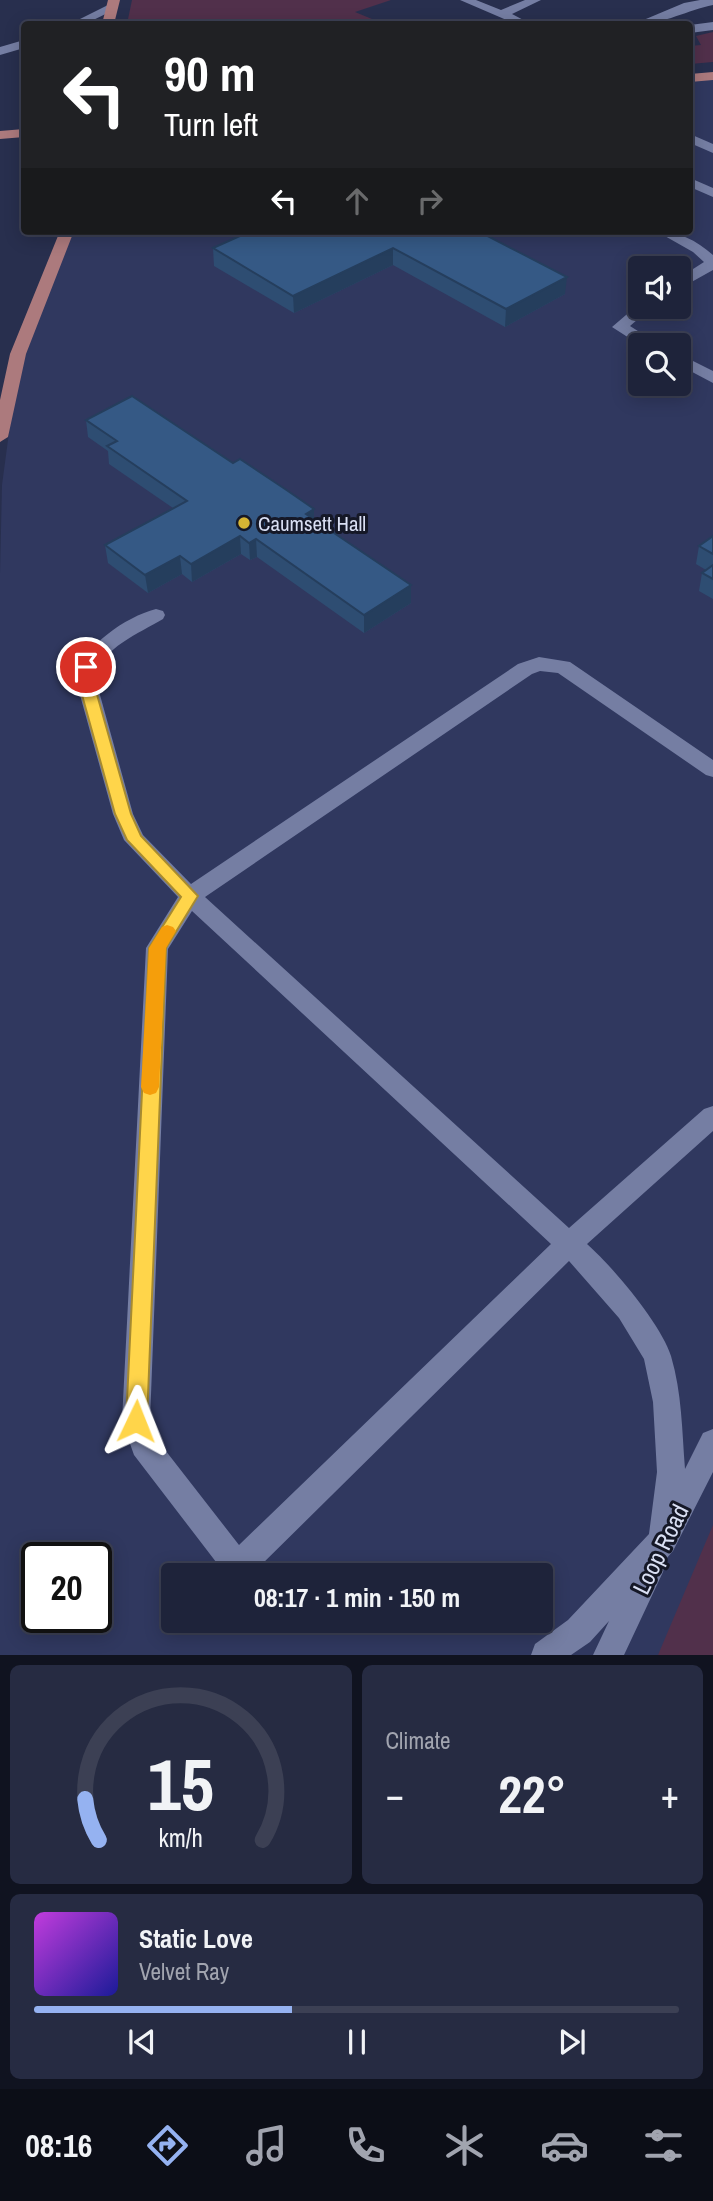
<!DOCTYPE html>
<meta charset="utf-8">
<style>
body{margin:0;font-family:"Archivo Narrow",sans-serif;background:#262b42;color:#f1f3f6;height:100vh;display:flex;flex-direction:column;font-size:26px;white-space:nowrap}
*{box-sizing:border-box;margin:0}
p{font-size:23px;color:#a1a4af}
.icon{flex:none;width:38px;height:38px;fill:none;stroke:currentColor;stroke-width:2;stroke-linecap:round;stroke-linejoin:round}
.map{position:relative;height:1655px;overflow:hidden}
.details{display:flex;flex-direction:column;gap:10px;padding:10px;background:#101320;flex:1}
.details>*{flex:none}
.banner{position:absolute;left:21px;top:21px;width:672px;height:214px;border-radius:7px;box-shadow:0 4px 18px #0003,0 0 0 2px #3c4054;background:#202124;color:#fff;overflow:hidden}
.buttons{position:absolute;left:628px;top:256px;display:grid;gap:14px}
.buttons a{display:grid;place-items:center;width:63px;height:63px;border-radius:7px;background:#1e233a;box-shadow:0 4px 18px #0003,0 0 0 2px #3c4054;font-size:35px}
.speed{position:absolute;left:21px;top:1542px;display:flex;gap:14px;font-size:35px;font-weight:700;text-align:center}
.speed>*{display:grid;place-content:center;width:91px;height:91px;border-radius:50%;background:#1e233a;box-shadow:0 4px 18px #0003,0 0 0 2px #3c4054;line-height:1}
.speed .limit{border:4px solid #111;border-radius:10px;background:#fff;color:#111}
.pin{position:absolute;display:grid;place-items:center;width:60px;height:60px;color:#fff;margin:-30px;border:4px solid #fff;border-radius:50%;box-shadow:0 2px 7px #0007}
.me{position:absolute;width:77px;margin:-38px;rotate:2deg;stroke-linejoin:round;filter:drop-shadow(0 0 5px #0008)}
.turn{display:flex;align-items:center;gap:24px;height:147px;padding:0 28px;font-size:32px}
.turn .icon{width:91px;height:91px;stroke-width:2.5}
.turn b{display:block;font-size:49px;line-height:60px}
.lanes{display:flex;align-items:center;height:66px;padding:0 28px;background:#0003;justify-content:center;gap:35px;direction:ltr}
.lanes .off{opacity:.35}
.big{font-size:52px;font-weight:700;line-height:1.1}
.details .widget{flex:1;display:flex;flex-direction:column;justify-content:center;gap:10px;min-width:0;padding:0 24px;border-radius:10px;background:#262b42}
.details .dial{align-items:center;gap:0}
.dial svg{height:182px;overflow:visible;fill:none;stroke:#3c4054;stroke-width:7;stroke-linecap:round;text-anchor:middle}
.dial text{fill:#f1f3f6;stroke:none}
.song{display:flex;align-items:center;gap:21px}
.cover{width:84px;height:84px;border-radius:10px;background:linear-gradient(135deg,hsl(290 70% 55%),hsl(240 70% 35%))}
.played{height:7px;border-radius:4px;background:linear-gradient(90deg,#95b2f1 40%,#3c4054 40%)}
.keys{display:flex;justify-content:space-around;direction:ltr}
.heat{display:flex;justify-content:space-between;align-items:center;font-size:38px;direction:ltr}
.details .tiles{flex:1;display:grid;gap:10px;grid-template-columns:1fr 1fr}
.widget:last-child{grid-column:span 2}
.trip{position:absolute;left:161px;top:1563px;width:392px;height:70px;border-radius:7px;background:#1e233a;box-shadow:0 4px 18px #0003,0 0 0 2px #3c4054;font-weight:700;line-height:70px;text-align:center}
.dock{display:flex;height:112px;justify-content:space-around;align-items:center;background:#0c0e17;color:#a1a4af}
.dock .icon{width:49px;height:49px}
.dock .active{color:#95b2f1}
.dock b{font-size:32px;color:#f1f3f6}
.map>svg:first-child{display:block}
</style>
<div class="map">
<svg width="713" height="1655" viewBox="0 0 713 1655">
<rect width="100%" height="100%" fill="#282f4e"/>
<!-- built -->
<path fill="#30385f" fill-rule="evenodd" d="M713,78v1577h-713v-1080l2,-90 14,-105 56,-149h618v-151zM640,268h39v38h-39zM640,345h39v38h-39zM37,1558h59v59h-59zM173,1575h368v45h-368z"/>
<!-- green -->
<g fill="#51304b">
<path d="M132,0h259l-36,12 29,12h-257z"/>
<path d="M713,32v30l-23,2v-18l11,-1 -5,-9z"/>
<path d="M713,1525v130h-55z"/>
</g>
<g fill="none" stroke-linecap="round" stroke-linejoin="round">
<!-- minor -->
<g fill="#757ea3" fill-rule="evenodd">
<path d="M460,0h16l25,10 24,-10h16l-29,14 19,10h-15z"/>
<path d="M700,0h13v5c-26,5 -53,21 -79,19l50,-21z"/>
<path d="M108,5l10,3 -33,16h-15z"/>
<path d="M713,22v8l-23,3v-8z"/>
<path d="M24,40v8l-24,7v-8z"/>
<path d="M690,134l23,10v9l-23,-10z"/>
<path d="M690,178l23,10v9l-23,-10z"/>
<path d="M656,231c22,0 40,9 57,24v15l-34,19v-11l25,-16 -11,-10z"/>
<path d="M640,303v3h13l-23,20 30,19h-20l-28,-18z"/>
<path d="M679,354l34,17v12l-34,-18z"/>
<path d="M156,609l7,2 2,4 -2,4c-25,15 -60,28 -68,58l38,137 10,21 48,49 327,-220 21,-7 31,5 143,98v17l-7,-2 -148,-102 -18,-2 -8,3 -327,223 364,331 135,-119 9,-3v25l-126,113c26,23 74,80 84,112 11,37 11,75 14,113l18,-36 10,-4v43l-40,79 -7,8 -3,13 -39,83h-31l16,-34 -19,21 -19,13h-40l4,-11 33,-24 81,-86 8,-62 -4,-70 -9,-43 -25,-41 -50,-57 -318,314h-25l-92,-120 -12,-34 24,-473 32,-51 -54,-57 -11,-26 -38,-137c9,-31 50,-60 81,-68zM192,911l359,333 -312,301 -84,-108 -5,-16 18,-472z"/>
</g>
<!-- major -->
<g fill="#ac7a7d" fill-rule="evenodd">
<path d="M108,0h12l-6,24h-12z"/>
<path d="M713,72v8l-23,2v-8z"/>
<path d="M24,129v8l-24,2v-8z"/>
<path d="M60,231h14l-48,123 -18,83 -8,5v-42l10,-46z"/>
</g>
</g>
<!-- wall -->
<g fill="#2e4d72">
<path d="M478,231l87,63 -60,33 -112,-62 -99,48 -80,-47 -1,-18 77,-13z"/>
<path d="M86,420l147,43 81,46v10l97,66v18l-47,30 -107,-76 -7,3 -9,-6 -49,28 -10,-8 -34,19 -40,-30 -3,-18 68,-37 -64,-44 -1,-13 -20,-14z"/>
<path d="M713,536v63l-14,-8 3,-18 4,-3 -10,-6 3,-18z"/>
</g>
<!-- shaded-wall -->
<g fill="#253e5d">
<path d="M393,248v17l-99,48 -1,-17z"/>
<path d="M567,277l-2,17 -60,33 1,-18z"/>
<path d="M314,509v18l-8,-13z"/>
<path d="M240,536l1,18 -49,28 -1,-18z"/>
<path d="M256,539l1,18 -7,3 -1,-17z"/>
<path d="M180,556l2,18 -34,19 -3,-18z"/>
<path d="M411,585v18l-47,30v-18z"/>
</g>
<!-- building -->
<g fill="#355985" stroke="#253e5d" stroke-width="2">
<path d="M251,231h32l7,4 8,-4h180l89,46 -61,32 -113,-61 -100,48 -80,-48z"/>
<path d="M132,396l101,67 7,-4 45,30 29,20 -8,5 105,71 -47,30 -108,-76 -7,4 -9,-7 -49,28 -11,-8 -35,19 -40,-30 82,-44 -80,-55 10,-5 -31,-21z"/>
<path d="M713,536v18l-14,-8z"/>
<path d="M713,565v14l-11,-6z"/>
</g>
<!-- route -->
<path fill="#ffd54a" stroke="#a68a30" stroke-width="2" d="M86,662l7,5 -1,10 39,137 10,22 57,60 -32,52 -19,473 -3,7 -8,3 -7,-3 -3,-7 23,-473 32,-51 -54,-57 -12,-26 -38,-137 1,-10z"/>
<!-- slow -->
<path fill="#f59e0b" d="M167,925l6,2 3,4 -10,17 -7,139 -3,6 -6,2 -6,-2 -3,-6 8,-139 13,-21z"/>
<!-- markers -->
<circle fill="#d6b534" stroke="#151827" stroke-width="2.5" cx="244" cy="523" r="7"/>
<g text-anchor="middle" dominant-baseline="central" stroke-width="6" stroke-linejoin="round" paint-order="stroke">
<!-- poi labels -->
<g font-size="21" fill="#d9dff3" stroke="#151827" text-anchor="start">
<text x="258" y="523">Caumsett Hall</text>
</g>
<!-- near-street labels -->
<g font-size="24" fill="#d9dff3" stroke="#151827">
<text transform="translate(660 1549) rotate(-64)">Loop Road</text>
</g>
</g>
</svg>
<div class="buttons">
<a><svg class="icon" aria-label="sound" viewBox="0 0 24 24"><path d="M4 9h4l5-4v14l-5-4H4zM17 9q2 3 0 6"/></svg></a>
<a><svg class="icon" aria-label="search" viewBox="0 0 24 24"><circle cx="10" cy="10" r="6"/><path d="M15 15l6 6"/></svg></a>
</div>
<div class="speed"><div class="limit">20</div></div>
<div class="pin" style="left:86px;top:667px;background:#d93025"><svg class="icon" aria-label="arrive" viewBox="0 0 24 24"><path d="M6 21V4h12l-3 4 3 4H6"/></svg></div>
<svg class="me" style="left:136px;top:1421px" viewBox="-20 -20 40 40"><path d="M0-17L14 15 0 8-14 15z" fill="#ffd54a" stroke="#fff" stroke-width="4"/></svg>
<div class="trip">08:17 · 1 min · 150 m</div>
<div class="banner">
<div class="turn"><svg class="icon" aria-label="left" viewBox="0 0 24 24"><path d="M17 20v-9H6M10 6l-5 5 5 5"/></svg><div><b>90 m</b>Turn left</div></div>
<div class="lanes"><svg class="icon" aria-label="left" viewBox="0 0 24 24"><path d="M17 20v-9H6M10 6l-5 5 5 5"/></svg><svg class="icon off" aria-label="ahead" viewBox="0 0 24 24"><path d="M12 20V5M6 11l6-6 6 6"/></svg><svg class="icon off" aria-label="right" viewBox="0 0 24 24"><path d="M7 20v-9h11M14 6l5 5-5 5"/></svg></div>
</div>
</div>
<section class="details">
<div class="tiles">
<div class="widget dial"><svg viewBox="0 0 100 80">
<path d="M14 69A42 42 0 1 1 86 69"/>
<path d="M14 69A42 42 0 0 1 8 51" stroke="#95b2f1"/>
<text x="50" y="56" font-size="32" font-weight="700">15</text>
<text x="50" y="72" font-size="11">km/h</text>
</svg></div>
<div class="widget"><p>Climate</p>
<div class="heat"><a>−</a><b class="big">22°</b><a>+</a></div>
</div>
<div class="widget">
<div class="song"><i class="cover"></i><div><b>Static Love</b><p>Velvet Ray</p></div></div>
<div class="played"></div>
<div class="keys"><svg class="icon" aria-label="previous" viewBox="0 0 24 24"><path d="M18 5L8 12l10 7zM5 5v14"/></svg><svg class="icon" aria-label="pause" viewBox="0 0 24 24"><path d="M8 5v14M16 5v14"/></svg><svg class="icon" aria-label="next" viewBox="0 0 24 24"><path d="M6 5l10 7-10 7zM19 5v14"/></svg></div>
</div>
</div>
</section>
<nav class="dock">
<b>08:16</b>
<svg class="icon active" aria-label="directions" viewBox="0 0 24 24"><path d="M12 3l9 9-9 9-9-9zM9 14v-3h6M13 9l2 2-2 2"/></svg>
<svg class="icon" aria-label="music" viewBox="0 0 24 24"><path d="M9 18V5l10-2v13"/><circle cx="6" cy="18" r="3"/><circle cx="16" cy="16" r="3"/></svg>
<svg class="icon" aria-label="phone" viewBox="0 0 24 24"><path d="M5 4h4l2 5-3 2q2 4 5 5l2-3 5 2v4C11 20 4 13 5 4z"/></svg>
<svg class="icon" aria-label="climate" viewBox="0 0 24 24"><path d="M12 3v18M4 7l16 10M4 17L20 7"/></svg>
<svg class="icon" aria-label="car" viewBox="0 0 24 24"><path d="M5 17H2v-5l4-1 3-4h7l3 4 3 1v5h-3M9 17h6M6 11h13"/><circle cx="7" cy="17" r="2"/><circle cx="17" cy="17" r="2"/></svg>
<svg class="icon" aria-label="filters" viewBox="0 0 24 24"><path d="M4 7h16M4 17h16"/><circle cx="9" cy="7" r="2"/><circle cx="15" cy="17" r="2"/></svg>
</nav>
